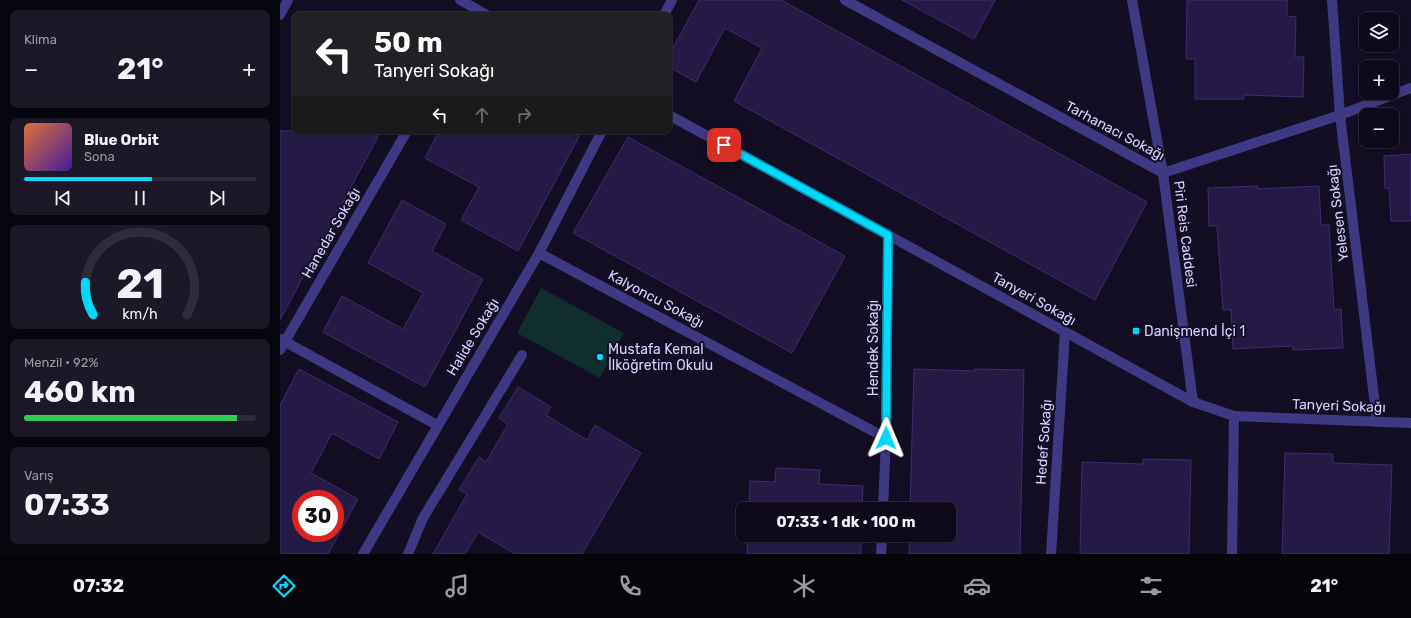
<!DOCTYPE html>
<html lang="tr">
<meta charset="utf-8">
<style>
body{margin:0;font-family:Rubik,sans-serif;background:#1c1828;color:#f1f3f6;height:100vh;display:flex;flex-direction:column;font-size:15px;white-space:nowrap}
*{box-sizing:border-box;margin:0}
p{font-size:13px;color:#9b9aa3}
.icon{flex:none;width:22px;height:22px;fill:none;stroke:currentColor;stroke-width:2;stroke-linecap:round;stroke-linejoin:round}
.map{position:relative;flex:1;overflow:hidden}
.panel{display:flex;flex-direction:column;gap:10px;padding:10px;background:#08060f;width:280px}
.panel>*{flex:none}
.hud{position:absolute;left:12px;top:12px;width:380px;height:122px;border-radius:8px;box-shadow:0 1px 3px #0004,0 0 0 1px #2e2b3a;background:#202124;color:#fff;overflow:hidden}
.buttons{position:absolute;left:1079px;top:12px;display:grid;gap:8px}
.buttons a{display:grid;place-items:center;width:40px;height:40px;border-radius:8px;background:#0e0a1b;box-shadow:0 1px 3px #0004,0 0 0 1px #2e2b3a;font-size:20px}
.speed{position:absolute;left:12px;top:490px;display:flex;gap:8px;font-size:20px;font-weight:700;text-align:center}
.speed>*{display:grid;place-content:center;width:52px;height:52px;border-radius:50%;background:#0e0a1b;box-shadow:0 1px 3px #0004,0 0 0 1px #2e2b3a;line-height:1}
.speed .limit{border:6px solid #d22;background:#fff;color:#111}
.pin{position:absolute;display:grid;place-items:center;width:34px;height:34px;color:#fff;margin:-17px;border-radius:8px;box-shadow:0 2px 6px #0006}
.me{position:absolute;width:44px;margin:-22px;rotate:1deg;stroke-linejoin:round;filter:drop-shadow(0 0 3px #0008)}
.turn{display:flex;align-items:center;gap:14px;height:84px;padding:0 16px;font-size:18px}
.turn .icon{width:52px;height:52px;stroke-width:2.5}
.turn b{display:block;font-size:28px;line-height:34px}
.lanes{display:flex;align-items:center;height:38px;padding:0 16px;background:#0003;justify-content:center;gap:20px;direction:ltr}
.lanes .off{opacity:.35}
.big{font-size:30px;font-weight:700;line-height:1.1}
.panel .card{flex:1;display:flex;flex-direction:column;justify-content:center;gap:6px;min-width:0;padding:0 14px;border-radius:8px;background:#1c1828}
.panel .dial{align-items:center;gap:0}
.dial svg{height:104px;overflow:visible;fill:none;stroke:#2e2b3a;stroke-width:7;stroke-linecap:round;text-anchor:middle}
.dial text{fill:#f1f3f6;stroke:none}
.song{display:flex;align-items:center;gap:12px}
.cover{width:48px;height:48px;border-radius:6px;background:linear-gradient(135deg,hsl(20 70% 55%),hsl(260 70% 35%))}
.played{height:4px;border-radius:2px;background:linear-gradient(90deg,#00d8fc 55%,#2e2b3a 55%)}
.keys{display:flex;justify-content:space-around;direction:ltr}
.heat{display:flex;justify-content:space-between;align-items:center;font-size:22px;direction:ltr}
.charge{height:6px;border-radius:3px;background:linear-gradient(90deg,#34c759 92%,#2e2b3a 0)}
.trip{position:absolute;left:456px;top:502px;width:220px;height:40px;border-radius:8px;background:#0e0a1b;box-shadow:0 1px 3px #0004,0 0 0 1px #2e2b3a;font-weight:700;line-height:40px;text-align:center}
.dock{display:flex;height:64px;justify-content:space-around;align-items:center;background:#06040b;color:#9b9aa3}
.dock .icon{width:28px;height:28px}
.dock .active{color:#00d8fc}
.dock b{font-size:18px;color:#f1f3f6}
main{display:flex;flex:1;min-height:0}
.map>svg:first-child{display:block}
</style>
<main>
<section class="panel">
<div class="card"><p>Klima</p>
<div class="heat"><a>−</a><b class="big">21°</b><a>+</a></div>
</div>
<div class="card">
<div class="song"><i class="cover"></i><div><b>Blue Orbit</b><p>Sona</p></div></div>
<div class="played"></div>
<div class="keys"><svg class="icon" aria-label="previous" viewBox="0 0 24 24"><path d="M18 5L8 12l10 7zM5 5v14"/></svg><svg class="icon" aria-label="pause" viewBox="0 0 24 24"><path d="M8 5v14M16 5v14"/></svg><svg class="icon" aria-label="next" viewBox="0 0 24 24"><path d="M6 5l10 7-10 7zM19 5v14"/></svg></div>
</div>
<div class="card dial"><svg viewBox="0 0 100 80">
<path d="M14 69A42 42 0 1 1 86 69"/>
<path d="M14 69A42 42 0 0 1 8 44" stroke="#00d8fc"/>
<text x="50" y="56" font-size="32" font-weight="700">21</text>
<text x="50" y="72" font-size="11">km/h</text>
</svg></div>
<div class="card"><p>Menzil · 92%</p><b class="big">460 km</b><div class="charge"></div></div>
<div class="card"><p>Varış</p><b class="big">07:33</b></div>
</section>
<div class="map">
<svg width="1131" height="554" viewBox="0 0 1131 554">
<rect width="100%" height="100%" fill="#130e24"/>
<!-- green -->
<path fill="#112e2e" d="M261,288l83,45 -24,45 -83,-45z"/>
<!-- building -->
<g fill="#251a45" stroke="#3d2c71" fill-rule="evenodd">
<path d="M419,0h82l366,202 -52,98 -361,-199 28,-53 -37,-20 -29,54 -27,-15v-12z"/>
<path d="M622,0h93l-21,39z"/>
<path d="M907,0h100v16l9,1 -1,40h9l-1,40 -59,-2v4h-49v-40h-9z"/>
<path d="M0,131h101l-101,189z"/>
<path d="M159,131h143l-64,120 -57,-31 18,-33 -54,-29z"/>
<path d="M348,137l217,119 -53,97 -219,-120z"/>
<path d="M1131,154v67h-20l-2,-33 -4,1 -1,-33z"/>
<path d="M978,186v3l61,-3 2,39h8l5,85 7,-1 2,39 -50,2v-4l-60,3 -2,-39h-8l-6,-84h-8l-1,-38z"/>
<path d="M122,200l44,24 -14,27 51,28 -58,108 -102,-55 19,-36 61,33 20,-36 -55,-30z"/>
<path d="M19,369l99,53 -19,37 -47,-26 -21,40 47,26 -30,55h-48v-149zM21,499h34v34h-34z"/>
<path d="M634,369l61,2v-2l49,1 -4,184h-111l1,-19h39v-26h-39z"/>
<path d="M238,387l33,20 -5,8 41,25 8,-15 46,28 -59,101h-67l-37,-22 -13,22h-32l34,-60 -8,-4 20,-33 7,5 22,-38 -9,-6z"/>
<path d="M1005,453l48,1v9l59,2 -3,89h-107z"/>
<path d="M863,459l48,1 -2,94h-109l2,-92 61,2z"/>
<path d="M496,468l44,2 -1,14 44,2 -1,23h-113l1,-28 25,1z"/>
<path d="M468,535h113v19h-114z"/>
</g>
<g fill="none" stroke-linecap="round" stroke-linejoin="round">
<!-- service -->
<path stroke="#3f3983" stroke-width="10" d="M128,554l15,-36 99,-163"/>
<!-- minor -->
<g stroke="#3f3983" stroke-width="10">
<path d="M565,0l318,173 177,-58 71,-27"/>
<path d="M852,0l31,173 30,229"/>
<path d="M1052,0l8,115 37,307"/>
<path d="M0,15l8,-15"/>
<path d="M384,15l8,-15"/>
<path d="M259,253l347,185"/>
<path d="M0,339l157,86"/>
<path d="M0,350l127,-219"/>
<path d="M603,509l3,-71 2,-203"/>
<path d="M83,554l176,-301 63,-122"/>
<path d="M601,554l1,-19"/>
<path d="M771,554l14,-222"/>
<path d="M952,554l2,-138"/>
</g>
<!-- tertiary -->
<g stroke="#3f3983" stroke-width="10">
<path d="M180,0l27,15"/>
<path d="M389,115l524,287 41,14 177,7"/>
</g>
</g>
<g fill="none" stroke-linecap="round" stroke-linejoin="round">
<!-- route casing -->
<g stroke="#008ca4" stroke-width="10">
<path id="route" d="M444,145l164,90 -2,203"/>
</g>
<!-- route -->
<use href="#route" stroke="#00d8fc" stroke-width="7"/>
</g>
<!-- markers -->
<g fill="#00d8fc" stroke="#130e24" stroke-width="1.5">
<rect x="852" y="327" width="8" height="8" rx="2"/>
<circle cx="320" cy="357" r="4"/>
</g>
<g text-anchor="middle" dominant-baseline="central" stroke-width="4" stroke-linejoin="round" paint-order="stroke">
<!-- street labels -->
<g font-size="14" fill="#d8d1ff" stroke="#130e24">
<text transform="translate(835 131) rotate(28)">Tarhanacı Sokağı</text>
<text transform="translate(1058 213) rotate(-97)">Yelesen Sokağı</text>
<text transform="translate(51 233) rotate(-60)">Hanedar Sokağı</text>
<text transform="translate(905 234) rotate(83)">Piri Reis Caddesi</text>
<text transform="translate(376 299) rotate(28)">Kalyoncu Sokağı</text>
<text transform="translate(754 299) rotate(29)">Tanyeri Sokağı</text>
<text transform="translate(193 337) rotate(-59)">Halide Sokağı</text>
<text transform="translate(593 348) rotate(-90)">Hendek Sokağı</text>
<text transform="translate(1059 406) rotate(2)">Tanyeri Sokağı</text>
<text transform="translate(764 442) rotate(-86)">Hedef Sokağı</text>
</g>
<!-- poi labels -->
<g font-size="14" fill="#d8d1ff" stroke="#130e24" text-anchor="start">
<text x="864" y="331">Danişmend İçi 1</text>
<text x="328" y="349">Mustafa Kemal<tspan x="328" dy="16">İlköğretim Okulu</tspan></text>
</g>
</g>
</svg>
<div class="buttons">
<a><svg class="icon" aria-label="layers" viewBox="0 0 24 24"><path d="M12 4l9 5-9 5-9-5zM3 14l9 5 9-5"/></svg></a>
<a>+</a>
<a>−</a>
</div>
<div class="speed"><div class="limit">30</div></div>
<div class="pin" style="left:444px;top:145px;background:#d93025"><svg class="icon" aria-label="arrive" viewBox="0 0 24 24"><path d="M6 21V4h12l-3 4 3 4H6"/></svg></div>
<svg class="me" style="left:606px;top:438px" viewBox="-20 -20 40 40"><path d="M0-17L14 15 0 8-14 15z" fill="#00d8fc" stroke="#fff" stroke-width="4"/></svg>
<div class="trip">07:33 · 1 dk · 100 m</div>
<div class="hud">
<div class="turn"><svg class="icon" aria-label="left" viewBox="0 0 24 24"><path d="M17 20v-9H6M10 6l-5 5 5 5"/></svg><div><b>50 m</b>Tanyeri Sokağı</div></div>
<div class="lanes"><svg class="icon" aria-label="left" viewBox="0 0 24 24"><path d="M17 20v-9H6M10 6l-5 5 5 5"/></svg><svg class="icon off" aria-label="ahead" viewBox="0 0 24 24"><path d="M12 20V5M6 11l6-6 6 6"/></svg><svg class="icon off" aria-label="right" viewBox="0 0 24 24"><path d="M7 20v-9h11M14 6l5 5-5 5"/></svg></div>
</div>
</div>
</main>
<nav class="dock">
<b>07:32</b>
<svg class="icon active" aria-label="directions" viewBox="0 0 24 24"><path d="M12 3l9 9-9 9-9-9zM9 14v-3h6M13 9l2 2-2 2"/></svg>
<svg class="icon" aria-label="music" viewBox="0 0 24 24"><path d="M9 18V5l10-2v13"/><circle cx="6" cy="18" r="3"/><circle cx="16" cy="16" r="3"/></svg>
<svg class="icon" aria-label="phone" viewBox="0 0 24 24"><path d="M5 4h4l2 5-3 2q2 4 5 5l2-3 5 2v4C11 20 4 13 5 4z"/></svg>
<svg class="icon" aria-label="climate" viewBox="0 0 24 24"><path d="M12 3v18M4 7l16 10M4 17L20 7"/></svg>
<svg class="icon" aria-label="car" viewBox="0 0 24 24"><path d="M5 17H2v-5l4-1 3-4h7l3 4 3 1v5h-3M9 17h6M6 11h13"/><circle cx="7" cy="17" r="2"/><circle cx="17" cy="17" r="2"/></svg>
<svg class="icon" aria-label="filters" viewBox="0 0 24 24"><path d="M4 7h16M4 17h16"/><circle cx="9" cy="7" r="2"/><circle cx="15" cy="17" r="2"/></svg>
<b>21°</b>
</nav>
